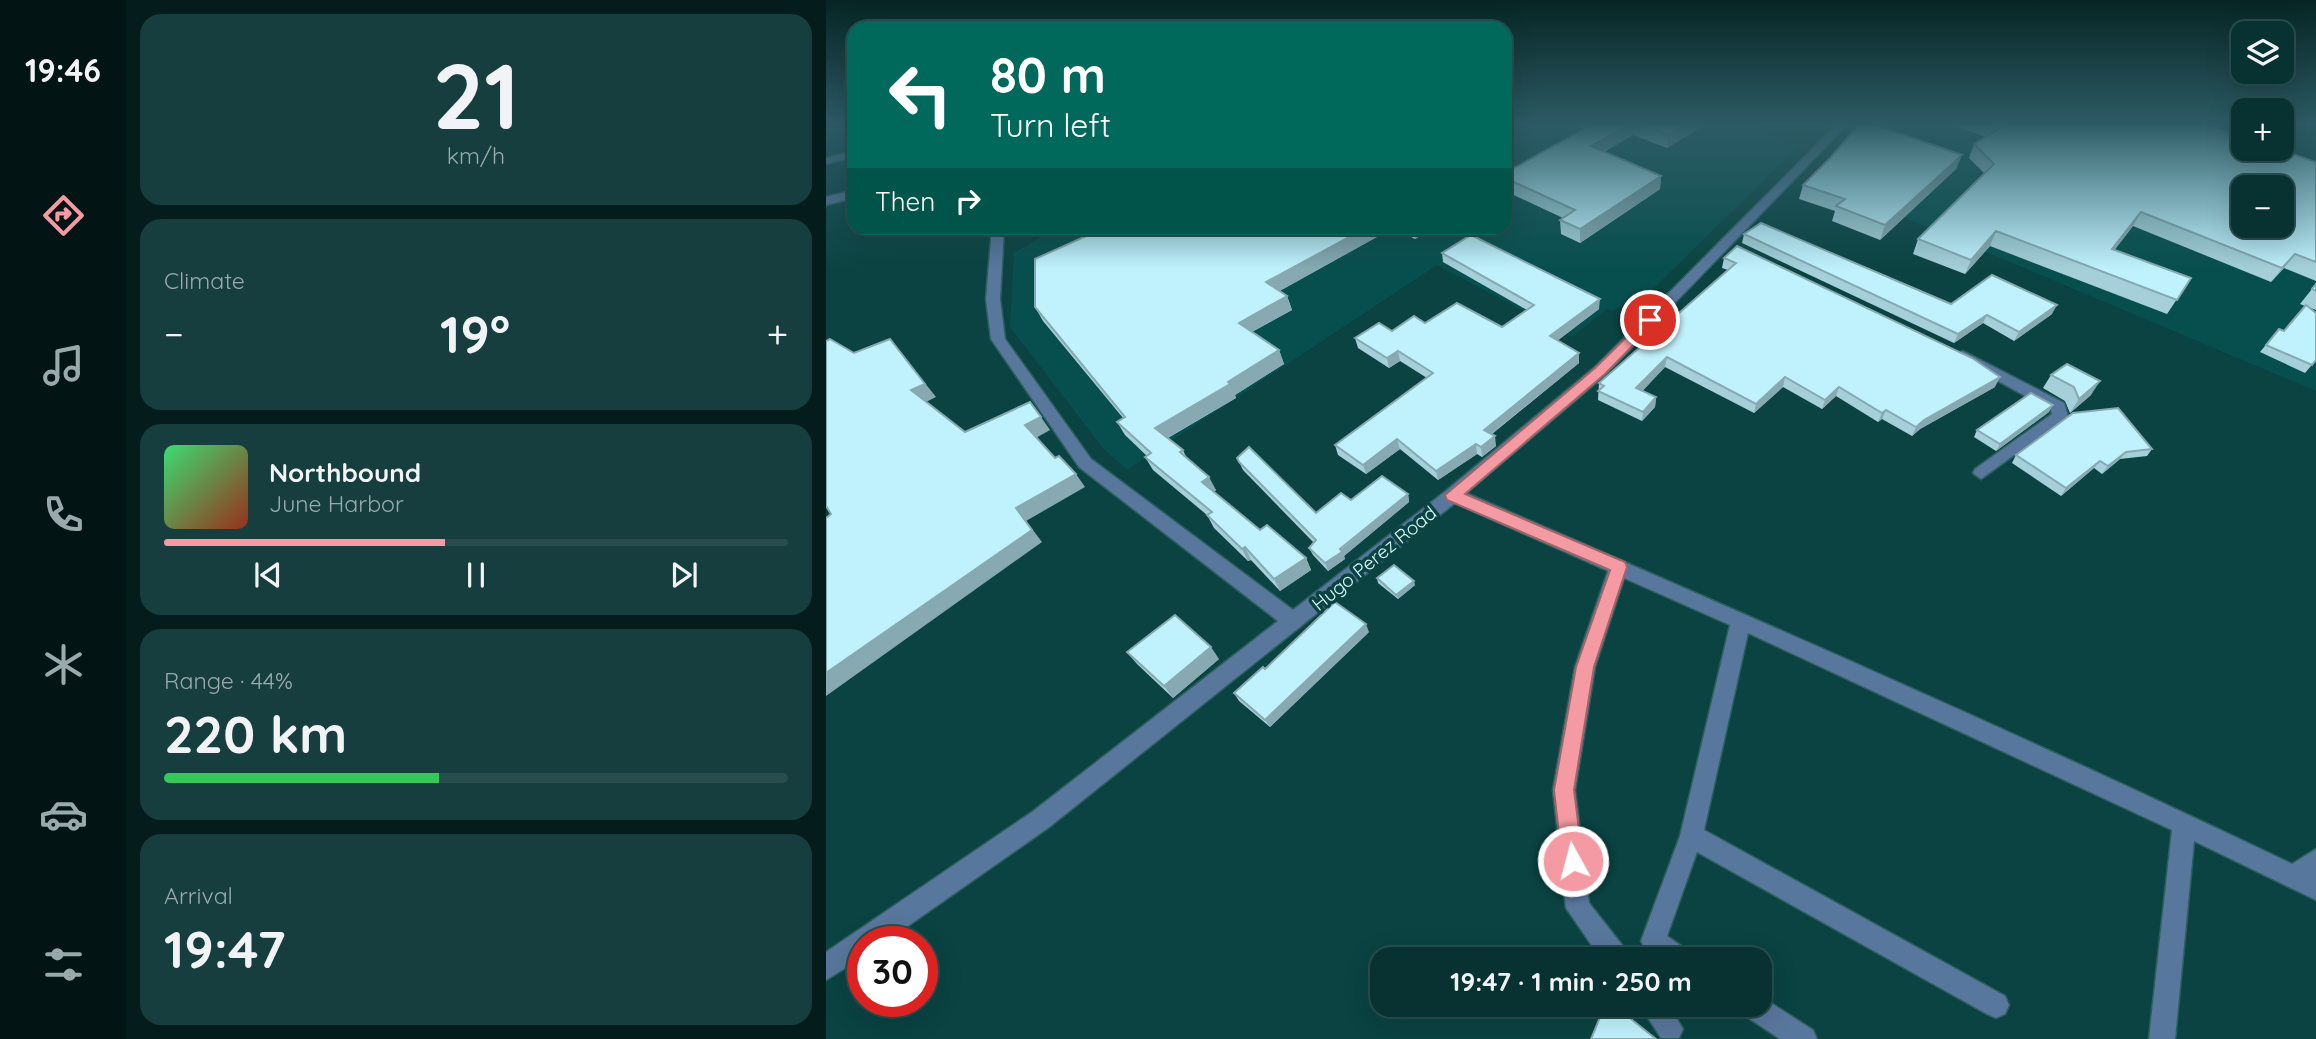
<!DOCTYPE html>
<meta charset="utf-8">
<style>
body{margin:0;font-family:Quicksand,sans-serif;background:#163e3e;color:#f1f3f6;height:100vh;display:flex;flex-direction:column;font-size:26px;white-space:nowrap}
*{box-sizing:border-box;margin:0}
p{font-size:23px;color:#98aaac}
.icon{flex:none;width:38px;height:38px;fill:none;stroke:currentColor;stroke-width:2;stroke-linecap:round;stroke-linejoin:round}
.map{position:relative;flex:1;overflow:hidden}
.drawer{display:flex;flex-direction:column;gap:14px;padding:14px;background:#041c1c;width:700px}
.drawer>*{flex:none}
.banner{position:absolute;left:21px;top:21px;width:665px;height:214px;border-radius:21px;box-shadow:0 7px 28px #0002,0 0 0 2px #294d4d;background:#00695c;color:#fff;overflow:hidden}
.fabs{position:absolute;left:1405px;top:21px;display:grid;gap:14px}
.fabs a{display:grid;place-items:center;width:63px;height:63px;border-radius:14px;background:#083232;box-shadow:0 7px 28px #0002,0 0 0 2px #294d4d;font-size:35px}
.speed{position:absolute;left:21px;top:926px;display:flex;gap:14px;font-size:35px;font-weight:700;text-align:center}
.speed>*{display:grid;place-content:center;width:91px;height:91px;border-radius:50%;background:#083232;box-shadow:0 7px 28px #0002,0 0 0 2px #294d4d;line-height:1}
.speed .limit{border:10px solid #d22;background:#fff;color:#111}
.pin{position:absolute;display:grid;place-items:center;width:60px;height:60px;color:#fff;margin:-30px;border:4px solid #fff;border-radius:50%;box-shadow:0 2px 7px #0007}
.me{position:absolute;width:77px;margin:-38px;rotate:353deg;stroke-linejoin:round;filter:drop-shadow(0 0 5px #0008)}
.turn{display:flex;align-items:center;gap:24px;height:147px;padding:0 28px;font-size:32px}
.turn .icon{width:91px;height:91px;stroke-width:2.5}
.turn b{display:block;font-size:49px;line-height:60px}
.then{display:flex;align-items:center;height:66px;padding:0 28px;background:#0003;gap:14px;font-size:26px}
.big{font-size:52px;font-weight:700;line-height:1.1}
.drawer .card{flex:1;display:flex;flex-direction:column;justify-content:center;gap:10px;min-width:0;padding:0 24px;border-radius:21px;background:#163e3e}
.drawer .dial{align-items:center;gap:0}
.dial b{font-size:91px;line-height:1}
.song{display:flex;align-items:center;gap:21px}
.cover{width:84px;height:84px;border-radius:10px;background:linear-gradient(135deg,hsl(140 70% 55%),hsl(10 70% 35%))}
.played{height:7px;border-radius:4px;background:linear-gradient(90deg,#f49aa3 45%,#294d4d 45%)}
.keys{display:flex;justify-content:space-around;direction:ltr}
.heat{display:flex;justify-content:space-between;align-items:center;font-size:38px;direction:ltr}
.charge{height:10px;border-radius:5px;background:linear-gradient(90deg,#34c759 44%,#294d4d 0)}
.trip{position:absolute;left:544px;top:947px;width:402px;height:70px;border-radius:21px;background:#083232;box-shadow:0 7px 28px #0002,0 0 0 2px #294d4d;font-weight:700;line-height:70px;text-align:center}
main{display:flex;flex:1;min-height:0}
.dock{display:flex;flex-direction:column;width:126px;justify-content:space-around;align-items:center;background:#031414;color:#98aaac}
.dock .icon{width:49px;height:49px}
.dock .current{color:#f49aa3}
.dock b{font-size:32px;color:#f1f3f6}
.map>svg:first-child{display:block}
</style>
<main>
<nav class="dock">
<b>19:46</b>
<svg class="icon current" aria-label="directions" viewBox="0 0 24 24"><path d="M12 3l9 9-9 9-9-9zM9 14v-3h6M13 9l2 2-2 2"/></svg>
<svg class="icon" aria-label="music" viewBox="0 0 24 24"><path d="M9 18V5l10-2v13"/><circle cx="6" cy="18" r="3"/><circle cx="16" cy="16" r="3"/></svg>
<svg class="icon" aria-label="phone" viewBox="0 0 24 24"><path d="M5 4h4l2 5-3 2q2 4 5 5l2-3 5 2v4C11 20 4 13 5 4z"/></svg>
<svg class="icon" aria-label="climate" viewBox="0 0 24 24"><path d="M12 3v18M4 7l16 10M4 17L20 7"/></svg>
<svg class="icon" aria-label="car" viewBox="0 0 24 24"><path d="M5 17H2v-5l4-1 3-4h7l3 4 3 1v5h-3M9 17h6M6 11h13"/><circle cx="7" cy="17" r="2"/><circle cx="17" cy="17" r="2"/></svg>
<svg class="icon" aria-label="filters" viewBox="0 0 24 24"><path d="M4 7h16M4 17h16"/><circle cx="9" cy="7" r="2"/><circle cx="15" cy="17" r="2"/></svg>
</nav>
<section class="drawer">
<div class="card dial"><b>21</b><p>km/h</p></div>
<div class="card"><p>Climate</p>
<div class="heat"><a>−</a><b class="big">19°</b><a>+</a></div>
</div>
<div class="card">
<div class="song"><i class="cover"></i><div><b>Northbound</b><p>June Harbor</p></div></div>
<div class="played"></div>
<div class="keys"><svg class="icon" aria-label="previous" viewBox="0 0 24 24"><path d="M18 5L8 12l10 7zM5 5v14"/></svg><svg class="icon" aria-label="pause" viewBox="0 0 24 24"><path d="M8 5v14M16 5v14"/></svg><svg class="icon" aria-label="next" viewBox="0 0 24 24"><path d="M6 5l10 7-10 7zM19 5v14"/></svg></div>
</div>
<div class="card"><p>Range · 44%</p><b class="big">220 km</b><div class="charge"></div></div>
<div class="card"><p>Arrival</p><b class="big">19:47</b></div>
</section>
<div class="map">
<svg width="1490" height="1039" viewBox="0 0 1490 1039">
<rect width="100%" height="100%" fill="#0a4342"/>
<!-- built -->
<g fill="#074f4e" fill-rule="evenodd">
<path d="M679,125h245l48,22 -158,155h-14l-13,9 -6,-2 -35,28 -135,-72 -310,205 -25,-23 -92,-120 4,-74 42,-25h449z"/>
<path d="M1034,125h342l42,24 72,18v224l-503,-212zM1418,187h38v39h-38z"/>
</g>
<g fill="none" stroke-linecap="round" stroke-linejoin="round">
<!-- minor casing -->
<g stroke="#2b605f" stroke-width="3">
<g id="minor">
<path d="M1010,125h11l-242,250 -139,118c277,120 555,241 826,371l24,-15v51l-122,-59 -19,198h-26l23,-209 -424,-197 -44,197 301,166 4,9 -4,9 -9,4 -9,-4 -290,-162 -30,84 20,14 4,9c-21,0 -41,4 -50,-18l39,-105 50,-211 -106,-47 -29,89 -20,123 14,113 37,47 4,9h-29l-35,-51 -13,-118 22,-123 33,-96 -153,-68 -407,325 -163,114h-22v15l-37,23v-28l206,-140 246,-191 -199,-154 -88,-128 -5,-40 6,-71h12l-4,71 5,40 86,120 202,151 154,-120 148,-123z"/>
<path d="M28,151v6l-28,7v-6z"/>
<path d="M28,190v8l-28,7v-8z"/>
<path d="M1137,351l101,52 4,13 -87,63 -8,-6 2,-4 77,-55 -1,-4 -93,-51 -2,-3 2,-3z"/>
<path d="M934,996l53,34 4,9h-37l-39,-26 -4,-9h23z"/>
<path d="M813,1004h29l15,25 -4,9h-18z"/>
</g>
</g>
<!-- minor -->
<use href="#minor" fill="#58779c" fill-rule="evenodd"/>
</g>
<!-- wall -->
<g fill="#a5d0da">
<path d="M747,125h132l-38,23 -34,-13 -29,17 57,24 -1,13 -80,54 -19,-9 -1,-14 3,-2 -58,-27v-18l78,-44z"/>
<path d="M1127,125h256l107,37v119l-32,-13 -13,14 -138,-56 -19,24 77,28 -24,36 -177,-68 -25,28 -52,-20 5,-15 66,-66 -15,-15 5,-14 12,-7z"/>
<path d="M1136,155l-6,14 -76,71 -48,-19 3,-10 -36,-12 4,-14z"/>
<path d="M567,228l-114,63 8,5 5,14 -40,22 27,18 5,14 -49,31 1,3 -68,40 15,12 4,9 29,31 -2,2 46,38 46,28 5,12 -31,21 -29,-31 -3,1 -34,-33 -7,-13 -54,-45 -8,-13 2,-1 -22,-21 -8,-13 6,-4 -80,-97 -8,-14z"/>
<path d="M567,228h40l-18,11z"/>
<path d="M918,234l207,70 101,10 -38,27 -31,-18 -29,20 -212,-100z"/>
<path d="M911,246l258,141 -75,42 -8,7 -30,-17 -4,3 -42,-26 -14,13 -39,-22 -29,26 -89,-46 -23,24 14,6 -1,10 -13,14 -44,-21 1,-17 129,-113 -6,-2 2,-10z"/>
<path d="M616,253l157,56 -42,32 22,12v10l-87,71 4,12 -14,11 -5,-3 -39,26 -38,-31 -34,25 -28,-19 -3,-10 92,-67 -27,-17 -11,7 -31,-20 -3,-10 37,-7 33,-8 77,4 25,-17 -84,-48z"/>
<path d="M1490,284v26l-8,-3 8,53 -11,13 -45,-21 19,-23 5,2 21,-25 -5,-2z"/>
<path d="M1225,375l40,20 -21,18 -5,-12 -22,-13z"/>
<path d="M1223,412l-53,39 -22,-14 3,-7z"/>
<path d="M1326,449l-5,7 -27,3 -18,15 -8,-6 -33,28 -49,-33 4,-8z"/>
<path d="M411,458l79,55 35,-13 57,-6 1,8 -65,54 1,3 -17,12 -15,-16 -4,-7 5,-5 -71,-73z"/>
<path d="M551,578l38,7 -17,14 -20,-16z"/>
<path d="M543,632l-99,95 -31,-26 -5,-8 31,-24z"/>
<path d="M301,652l92,7 -46,39 -36,-34z"/>
<path d="M759,1004h50l-4,15 -29,-6z"/>
</g>
<!-- shaded-wall -->
<g fill="#86a9b2">
<path d="M803,125h5l-1,10 -43,24 1,-13z"/>
<path d="M859,125h20l-38,23 1,-13z"/>
<path d="M1136,155l-6,14 -76,71 5,-15z"/>
<path d="M835,176l-1,13 -80,54v-14z"/>
<path d="M1315,212l-8,14 -29,38 8,-15z"/>
<path d="M540,228h27l-122,68 -5,-14z"/>
<path d="M587,228h20l-18,11z"/>
<path d="M1170,231l-6,15 -25,28 6,-14z"/>
<path d="M1469,254l-11,14 -13,14 11,-14z"/>
<path d="M461,296l5,14 -48,26 -5,-13z"/>
<path d="M774,299l-1,10 -49,37v-10z"/>
<path d="M1231,305l-5,9 -38,27 5,-9z"/>
<path d="M1161,315l-4,8 -29,20 4,-9z"/>
<path d="M64,339l46,58 -14,7 -11,-14z"/>
<path d="M453,350l5,14 -49,31 1,3 -74,43 -7,-13z"/>
<path d="M572,351l2,10 -11,7 -2,-10z"/>
<path d="M753,353v10l-94,76 -1,-9z"/>
<path d="M841,357l-2,10 -29,31v-10z"/>
<path d="M959,377l-2,10 -29,26 2,-9z"/>
<path d="M1174,377l-5,10 -75,42 -8,7 4,-9 8,-7z"/>
<path d="M1274,381l-9,14 -21,18 9,-14z"/>
<path d="M1013,387l-3,9 -14,13 3,-9z"/>
<path d="M830,397l-1,10 -13,14 1,-9z"/>
<path d="M1227,405l-4,7 -53,39 4,-7z"/>
<path d="M1060,410l-4,9 -4,3 4,-9z"/>
<path d="M215,417l9,13 -16,9 -9,-14z"/>
<path d="M669,436l1,10 -14,11 -1,-10z"/>
<path d="M571,439l3,10 -34,25 -3,-9z"/>
<path d="M650,444l1,10 -39,26 -2,-9z"/>
<path d="M1300,452l-6,7 -18,15 6,-8z"/>
<path d="M1274,461l-6,7 -33,28 5,-8z"/>
<path d="M250,474l9,13 -59,34 16,21 -216,154v-23l190,-165z"/>
<path d="M383,477l7,13 -7,5 -7,-13z"/>
<path d="M582,494l1,8 -65,54 1,3 -17,12 -3,-8z"/>
<path d="M419,547l6,13 -3,1 -6,-12z"/>
<path d="M480,558l5,12 -31,21 -6,-12z"/>
<path d="M588,581l1,4 -17,14 -2,-4z"/>
<path d="M540,624l3,8 -99,95 -5,-7z"/>
<path d="M385,647l8,12 -46,39 -9,-12z"/>
</g>
<!-- building -->
<g fill="#c0f2fe" stroke="#86a9b2" stroke-width="2" fill-rule="evenodd">
<path d="M765,125h38l-38,21 70,30 -81,53 -20,-9 15,-10 -70,-32v-5z"/>
<path d="M815,125h44l-17,10z"/>
<path d="M1032,125h17l87,30 -77,70 -49,-19 9,-7 -42,-14 28,-28z"/>
<path d="M1170,125h213l35,12v12h35l37,13v100l-21,-8 -13,14 -141,-56 -29,37 79,29 -14,22 -181,-69 -25,29 -53,-21 76,-75 -20,-20 28,-17zM1418,187h38v39h-38z"/>
<path d="M935,223l190,81 41,-29 65,30 -38,27 -32,-17 -29,19 -214,-100z"/>
<path d="M278,228h262l-100,54 21,14 -48,27 40,27 -51,32 2,2 -75,44 28,22 -3,2 29,25 -7,5 58,48 7,-5 39,33 -32,21 -29,-32 -3,2 -35,-34 5,-3 -67,-55 6,-4 -34,-31 8,-5 -90,-110v-48z"/>
<path d="M645,235l129,64 -50,37 29,17 -95,77 11,6 -14,11 -5,-3 -40,27 -39,-32 -34,26 -28,-20 98,-72 -35,-22 -11,7 -32,-20 24,-15 13,8 22,-15 11,7 32,-20 45,24 32,-22 -92,-52z"/>
<path d="M911,246l235,112 28,19 -76,43 -8,7 -30,-17 -4,3 -43,-26 -14,13 -40,-23 -29,27 -89,-47 -31,31 20,9 -13,15 -45,-21 6,-5 -5,-3 137,-120 -12,-5z"/>
<path d="M1490,284v7l-4,-2z"/>
<path d="M1480,305l10,8v47l-4,5 -46,-20 13,-16 5,2z"/>
<path d="M4,339l24,14 36,-14 35,45 -14,6 54,42 65,-30 11,15 -16,8 30,33 4,-2 17,18 -60,34 16,22 -206,143v-155l5,-4 -5,-8v-165z"/>
<path d="M1241,364l33,17 -21,18 -5,-12 -23,-12z"/>
<path d="M1205,393l22,12 -53,39 -23,-14z"/>
<path d="M1292,408l34,41 -26,3 -18,14 -8,-5 -34,27 -50,-33 57,-42z"/>
<path d="M423,447l67,66 25,-20 10,7 31,-24 26,18 -68,55 2,3 -17,11 -16,-15 7,-8 -77,-78 -2,-4z"/>
<path d="M568,565l20,16 -18,14 -19,-17z"/>
<path d="M509,602l31,22 -101,96 -31,-27 29,-26 2,2z"/>
<path d="M349,615l36,32 -47,39 -37,-34z"/>
<path d="M766,1004h43l-4,15 25,20h-65l12,-29z"/>
</g>
<!-- sky -->
<linearGradient id="sky" x2="0" y2="1"><stop stop-color="#062524"/><stop offset="0.46" stop-color="#2d5b65"/><stop offset="1" stop-color="#2d5b65" stop-opacity="0"/></linearGradient>
<rect width="1490" height="270" fill="url(#sky)"/>
<!-- route -->
<path fill="#f49aa3" stroke="#9f646a" stroke-width="2" d="M824,316l7,4 -2,3 -50,51 -140,120 160,68 2,5 -33,100 -20,123 9,71 -3,8 -7,3 -8,-3 -3,-8 -8,-71 22,-123 34,-97 -163,-70 -2,-5 150,-127 51,-50z"/>
<g text-anchor="middle" dominant-baseline="central" stroke-width="7" stroke-linejoin="round" paint-order="stroke">
<!-- street labels -->
<g font-size="19" fill="#d9fbf9" stroke="#0a4342">
<text transform="translate(548 558) rotate(-39)">Hugo Perez Road</text>
</g>
</g>
</svg>
<div class="fabs">
<a><svg class="icon" aria-label="layers" viewBox="0 0 24 24"><path d="M12 4l9 5-9 5-9-5zM3 14l9 5 9-5"/></svg></a>
<a>+</a>
<a>−</a>
</div>
<div class="speed"><div class="limit">30</div></div>
<div class="pin" style="left:824px;top:320px;background:#d93025"><svg class="icon" aria-label="arrive" viewBox="0 0 24 24"><path d="M6 21V4h12l-3 4 3 4H6"/></svg></div>
<svg class="me" style="left:747px;top:861px" viewBox="-20 -20 40 40"><circle r="17" fill="#f49aa3" stroke="#fff" stroke-width="3"/><path d="M0-11L8 9 0 5-8 9z" fill="#fff"/></svg>
<div class="trip">19:47 · 1 min · 250 m</div>
<div class="banner">
<div class="turn"><svg class="icon" aria-label="left" viewBox="0 0 24 24"><path d="M17 20v-9H6M10 6l-5 5 5 5"/></svg><div><b>80 m</b>Turn left</div></div>
<div class="then">Then<svg class="icon" aria-label="right" viewBox="0 0 24 24"><path d="M7 20v-9h11M14 6l5 5-5 5"/></svg></div>
</div>
</div>
</main>
